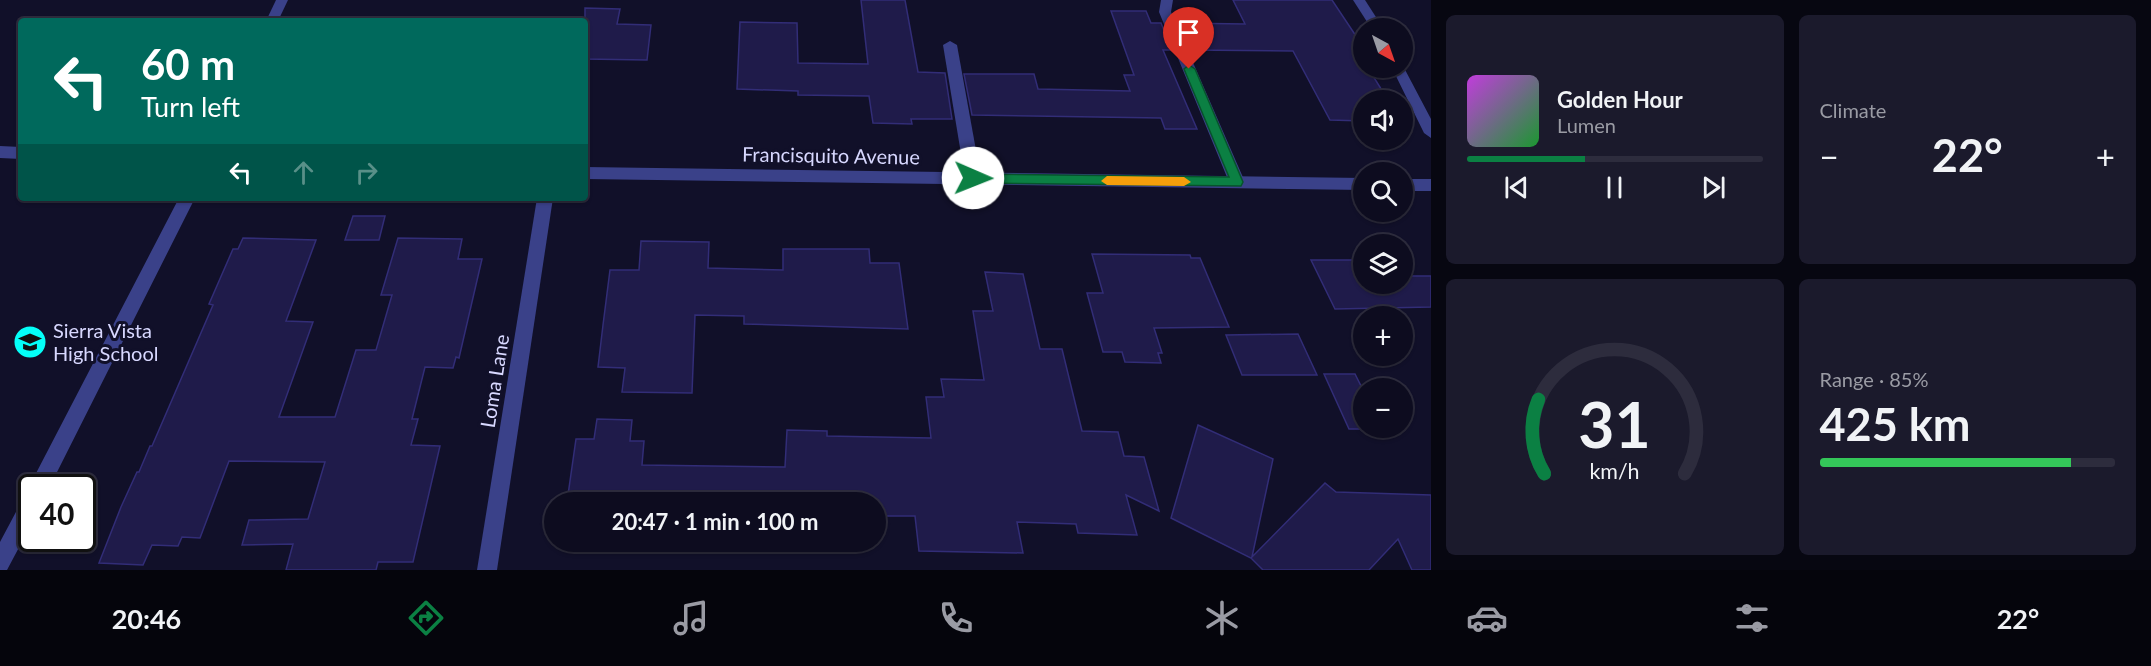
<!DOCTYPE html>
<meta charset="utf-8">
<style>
body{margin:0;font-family:Lato,sans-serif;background:#1b1a2c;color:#f1f3f6;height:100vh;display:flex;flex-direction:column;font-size:22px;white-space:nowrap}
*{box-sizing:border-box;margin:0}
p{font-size:20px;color:#9a9ba4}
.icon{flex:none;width:33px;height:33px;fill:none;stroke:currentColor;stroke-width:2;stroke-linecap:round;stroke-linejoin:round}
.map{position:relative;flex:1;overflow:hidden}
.side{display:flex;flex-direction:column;gap:15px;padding:15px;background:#070711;width:720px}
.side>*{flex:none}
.hud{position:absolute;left:18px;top:18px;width:570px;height:183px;border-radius:6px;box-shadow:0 2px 4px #0004,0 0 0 2px #2d2c3d;background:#00695c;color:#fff;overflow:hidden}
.needle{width:39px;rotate:140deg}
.tools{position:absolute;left:1353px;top:18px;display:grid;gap:12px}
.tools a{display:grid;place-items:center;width:60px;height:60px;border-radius:50%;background:#0d0c1f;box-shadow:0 2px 4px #0004,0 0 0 2px #2d2c3d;font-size:30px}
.speed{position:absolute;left:18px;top:474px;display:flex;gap:12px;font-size:30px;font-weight:700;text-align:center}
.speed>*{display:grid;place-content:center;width:78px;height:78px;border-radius:50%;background:#0d0c1f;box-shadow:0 2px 4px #0004,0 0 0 2px #2d2c3d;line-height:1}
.speed .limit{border:3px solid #111;border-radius:9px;background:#fff;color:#111}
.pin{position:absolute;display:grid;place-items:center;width:51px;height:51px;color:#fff;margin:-62px -26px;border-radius:50% 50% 50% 0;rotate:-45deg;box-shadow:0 0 6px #0007}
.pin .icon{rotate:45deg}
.me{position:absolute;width:66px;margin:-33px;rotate:91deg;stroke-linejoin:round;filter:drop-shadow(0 0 4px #0008)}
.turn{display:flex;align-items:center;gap:21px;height:126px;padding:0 24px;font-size:27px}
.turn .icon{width:78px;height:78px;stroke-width:2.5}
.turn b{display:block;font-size:42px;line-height:51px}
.lanes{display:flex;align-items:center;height:57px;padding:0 24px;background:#0003;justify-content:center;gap:30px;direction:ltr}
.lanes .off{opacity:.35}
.big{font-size:45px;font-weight:700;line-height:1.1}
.side .card{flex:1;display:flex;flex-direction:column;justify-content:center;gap:9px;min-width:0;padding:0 21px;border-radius:9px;background:#1b1a2c}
.side .dial{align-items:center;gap:0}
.dial svg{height:156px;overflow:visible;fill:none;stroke:#2d2c3d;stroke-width:7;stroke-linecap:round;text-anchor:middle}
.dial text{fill:#f1f3f6;stroke:none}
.song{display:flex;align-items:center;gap:18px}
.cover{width:72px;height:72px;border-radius:9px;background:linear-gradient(135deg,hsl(290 70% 55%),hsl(130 70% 35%))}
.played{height:6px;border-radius:3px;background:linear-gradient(90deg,#0b8043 40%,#2d2c3d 40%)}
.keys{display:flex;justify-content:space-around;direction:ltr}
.heat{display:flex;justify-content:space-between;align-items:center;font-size:33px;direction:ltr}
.charge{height:9px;border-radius:4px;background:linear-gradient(90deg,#34c759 85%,#2d2c3d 0)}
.side .tiles{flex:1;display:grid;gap:15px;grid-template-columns:repeat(2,1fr)}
.trip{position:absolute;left:544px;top:492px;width:342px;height:60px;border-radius:30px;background:#0d0c1f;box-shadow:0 2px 4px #0004,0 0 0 2px #2d2c3d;font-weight:700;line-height:60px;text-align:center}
.tab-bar{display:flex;height:96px;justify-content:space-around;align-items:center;background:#05050c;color:#9a9ba4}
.tab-bar .icon{width:42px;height:42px}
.tab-bar .selected{color:#0b8043}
.tab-bar b{font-size:27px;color:#f1f3f6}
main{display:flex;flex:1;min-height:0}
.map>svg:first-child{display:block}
</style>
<main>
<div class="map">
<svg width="1431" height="570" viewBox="0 0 1431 570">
<rect width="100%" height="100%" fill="#111029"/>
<!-- building -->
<g fill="#1f1b4a" stroke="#322d77" stroke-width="1.5">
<path d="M861,0h44l13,72 27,1 7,46h-41l1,5 -39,-1 -4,-27 -71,-1v-4l-61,-2 3,-67 57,1 1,40 70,1z"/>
<path d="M1233,0h99l26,39h-3l9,13v16h9l5,8h-5l15,24h-24v21l-34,-1 -37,-69 -103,-1 -12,-27 67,1z"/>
<path d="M585,8l35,1 -3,15 34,1 -4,35 -62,-1z"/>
<path d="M1111,11h35l5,12h10l11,27h-9l34,79h-32l-4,-11 -189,-3 -8,-41h70l4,15 92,2 -6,-16h10z"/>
<path d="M353,216h32l-6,24h-34z"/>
<path d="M243,238l73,2 -30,81 27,1 -34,95h56l21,-67h20l16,-55h-11l17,-57 64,1 -4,20h24l-23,99 -3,-1 -3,11 -28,-1 -13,52h6l-7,26 29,1 -27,116h-35l-2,8h-90l7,-26 -51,1 7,-25 59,-1 17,-57 -96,-1 -29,77 -18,-1 -4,9 -26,-1 -9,20 -44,-2 22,-56 16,-35h2l11,-26h2l61,-141 -4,-1 24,-55h5z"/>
<path d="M641,241l68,1 -1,26 75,2v-21h86l1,14h29l9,66 -164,-5v-8l-49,-1 -3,78 -70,-1 3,-24 -27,-1 5,-42 7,-55h29z"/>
<path d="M1092,254l98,1 1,3h9l29,69 -75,1 8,25h-4l3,10 -36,-1 -3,-10h-19l-16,-59h16z"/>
<path d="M1311,260h44l9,15v9h38v-8h29v31l-96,2z"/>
<path d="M985,272l38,2 17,75h22l20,82 36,1 6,24 20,1 15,54 -33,-16 11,40 -59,-2 -2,-9 -59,-2 6,31 -104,-2 -4,-35h-39v-14h-309l9,-63h18l3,-20 35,1 -2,21h14l-2,24 143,2 2,-37 40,1v5l104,2 -5,-41h18l-3,-18 43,1 -11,-69h20z"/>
<path d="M1298,334l19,41h-75l-16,-40z"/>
<path d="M1324,374h31l9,18v36l16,1h-31z"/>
<path d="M1198,425l75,34 -21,98 73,-74 11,9 95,3v75h-19l-14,-31 -29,31h-106l-12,-12 -80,-40z"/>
<path d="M610,542h109v4h-45z"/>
<path d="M769,542h42l1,7 -43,-1z"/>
</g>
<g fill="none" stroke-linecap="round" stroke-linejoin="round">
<!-- service -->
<g fill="#3a4189" fill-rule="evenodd">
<path d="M1161,0h12l-2,12 74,170 -3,4h-10l-3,-4 -70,-170z"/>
<path d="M950,41l7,4 24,133 -3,4h-10l-3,-4 -22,-133z"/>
</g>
<!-- minor -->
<g fill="#3a4189" fill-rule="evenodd">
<path d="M1353,0h12l18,28h-12z"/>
<path d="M1402,64l29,55v19l-7,-5 -32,-65h10z"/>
<path d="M537,198h16l-56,372h-20z"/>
</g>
<!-- tertiary -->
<g fill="#3a4189" fill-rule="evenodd">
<path d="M276,0h12l-10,21h-12z"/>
<path d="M0,146l21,1v12l-21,-1z"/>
<path d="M585,167l779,11v12l-779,-11z"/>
<rect x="1402" y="179" width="29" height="12"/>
<path d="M179,198h16l-146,290h-17v35l-25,47h-7v-28l25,-47 6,-2 -2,-5 3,-7z"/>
</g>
</g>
<!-- route -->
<path fill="#0b8043" stroke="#07532c" stroke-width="1.5" d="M1189,65l6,4 48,113 -2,4 -268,-3 -6,-5 6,-4 256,3 -45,-108z"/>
<!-- slow -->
<path fill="#f59e0b" d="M1107,176l77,1 7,5 -7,4 -77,-1 -6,-4z"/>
<!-- icons -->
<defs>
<g id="school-disc" transform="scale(1.725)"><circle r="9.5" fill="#04fff8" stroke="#111029"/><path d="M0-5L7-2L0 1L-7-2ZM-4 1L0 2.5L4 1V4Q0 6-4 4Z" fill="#111"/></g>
</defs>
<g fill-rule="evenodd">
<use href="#school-disc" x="30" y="342"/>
</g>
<g text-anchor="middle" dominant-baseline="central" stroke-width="6" stroke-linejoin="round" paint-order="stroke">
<!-- street labels -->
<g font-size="20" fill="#d8d8ff" stroke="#111029">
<text transform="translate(831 155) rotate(1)">Francisquito Avenue</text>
<text transform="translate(494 381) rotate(-81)">Loma Lane</text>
</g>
<!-- poi labels -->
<g font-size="20" fill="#d8d8ff" stroke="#111029" text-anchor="start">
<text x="53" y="330">Sierra Vista<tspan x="53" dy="23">High School</tspan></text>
</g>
</g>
</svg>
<div class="tools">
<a><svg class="needle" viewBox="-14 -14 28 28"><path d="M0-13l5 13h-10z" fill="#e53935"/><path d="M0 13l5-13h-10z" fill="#9a9ba4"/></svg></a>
<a><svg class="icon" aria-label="sound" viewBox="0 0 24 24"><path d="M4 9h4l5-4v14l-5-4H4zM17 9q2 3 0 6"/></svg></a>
<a><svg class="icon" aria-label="search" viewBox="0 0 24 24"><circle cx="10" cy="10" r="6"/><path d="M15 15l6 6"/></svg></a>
<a><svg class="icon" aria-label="layers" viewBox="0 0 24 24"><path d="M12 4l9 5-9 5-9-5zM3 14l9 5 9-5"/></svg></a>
<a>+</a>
<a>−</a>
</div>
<div class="speed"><div class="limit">40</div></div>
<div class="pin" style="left:1189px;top:69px;background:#d93025"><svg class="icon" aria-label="arrive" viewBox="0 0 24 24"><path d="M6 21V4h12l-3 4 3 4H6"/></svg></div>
<svg class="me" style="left:973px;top:178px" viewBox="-20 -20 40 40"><circle r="19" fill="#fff"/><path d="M0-13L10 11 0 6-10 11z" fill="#0b8043"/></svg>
<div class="trip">20:47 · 1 min · 100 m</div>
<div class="hud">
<div class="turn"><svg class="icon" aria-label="left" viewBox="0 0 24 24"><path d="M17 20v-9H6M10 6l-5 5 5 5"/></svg><div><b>60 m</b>Turn left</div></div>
<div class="lanes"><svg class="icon" aria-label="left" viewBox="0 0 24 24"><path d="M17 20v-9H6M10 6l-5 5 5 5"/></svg><svg class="icon off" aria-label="ahead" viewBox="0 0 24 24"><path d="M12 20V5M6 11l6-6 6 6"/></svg><svg class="icon off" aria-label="right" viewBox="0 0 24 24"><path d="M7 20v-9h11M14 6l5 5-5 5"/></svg></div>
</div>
</div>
<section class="side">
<div class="tiles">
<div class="card">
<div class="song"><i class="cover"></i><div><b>Golden Hour</b><p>Lumen</p></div></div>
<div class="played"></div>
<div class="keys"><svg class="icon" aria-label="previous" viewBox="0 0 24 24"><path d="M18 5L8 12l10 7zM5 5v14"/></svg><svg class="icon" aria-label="pause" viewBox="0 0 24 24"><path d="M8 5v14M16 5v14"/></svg><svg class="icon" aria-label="next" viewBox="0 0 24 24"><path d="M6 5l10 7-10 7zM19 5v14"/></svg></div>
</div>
<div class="card"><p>Climate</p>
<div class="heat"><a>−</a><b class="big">22°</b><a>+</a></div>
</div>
<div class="card dial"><svg viewBox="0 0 100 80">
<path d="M14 69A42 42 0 1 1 86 69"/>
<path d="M14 69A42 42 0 0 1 11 31" stroke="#0b8043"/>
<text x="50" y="56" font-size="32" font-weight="700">31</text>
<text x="50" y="72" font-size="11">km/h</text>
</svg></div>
<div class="card"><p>Range · 85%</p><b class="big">425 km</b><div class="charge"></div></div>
</div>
</section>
</main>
<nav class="tab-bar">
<b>20:46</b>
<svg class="icon selected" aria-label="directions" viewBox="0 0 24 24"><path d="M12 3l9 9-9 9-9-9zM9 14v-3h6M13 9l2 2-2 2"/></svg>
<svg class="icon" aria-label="music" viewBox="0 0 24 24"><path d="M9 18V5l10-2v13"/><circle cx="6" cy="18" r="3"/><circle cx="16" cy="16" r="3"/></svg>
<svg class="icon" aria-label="phone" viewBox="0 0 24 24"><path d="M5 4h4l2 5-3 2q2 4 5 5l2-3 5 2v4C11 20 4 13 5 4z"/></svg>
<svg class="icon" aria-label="climate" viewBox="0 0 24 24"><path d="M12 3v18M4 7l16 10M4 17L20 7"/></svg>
<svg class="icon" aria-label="car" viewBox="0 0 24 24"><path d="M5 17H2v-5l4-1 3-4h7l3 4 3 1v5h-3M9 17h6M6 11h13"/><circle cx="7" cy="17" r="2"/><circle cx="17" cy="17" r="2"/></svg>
<svg class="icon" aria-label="filters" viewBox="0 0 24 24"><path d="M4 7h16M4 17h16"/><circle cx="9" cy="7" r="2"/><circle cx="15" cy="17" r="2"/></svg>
<b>22°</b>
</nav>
